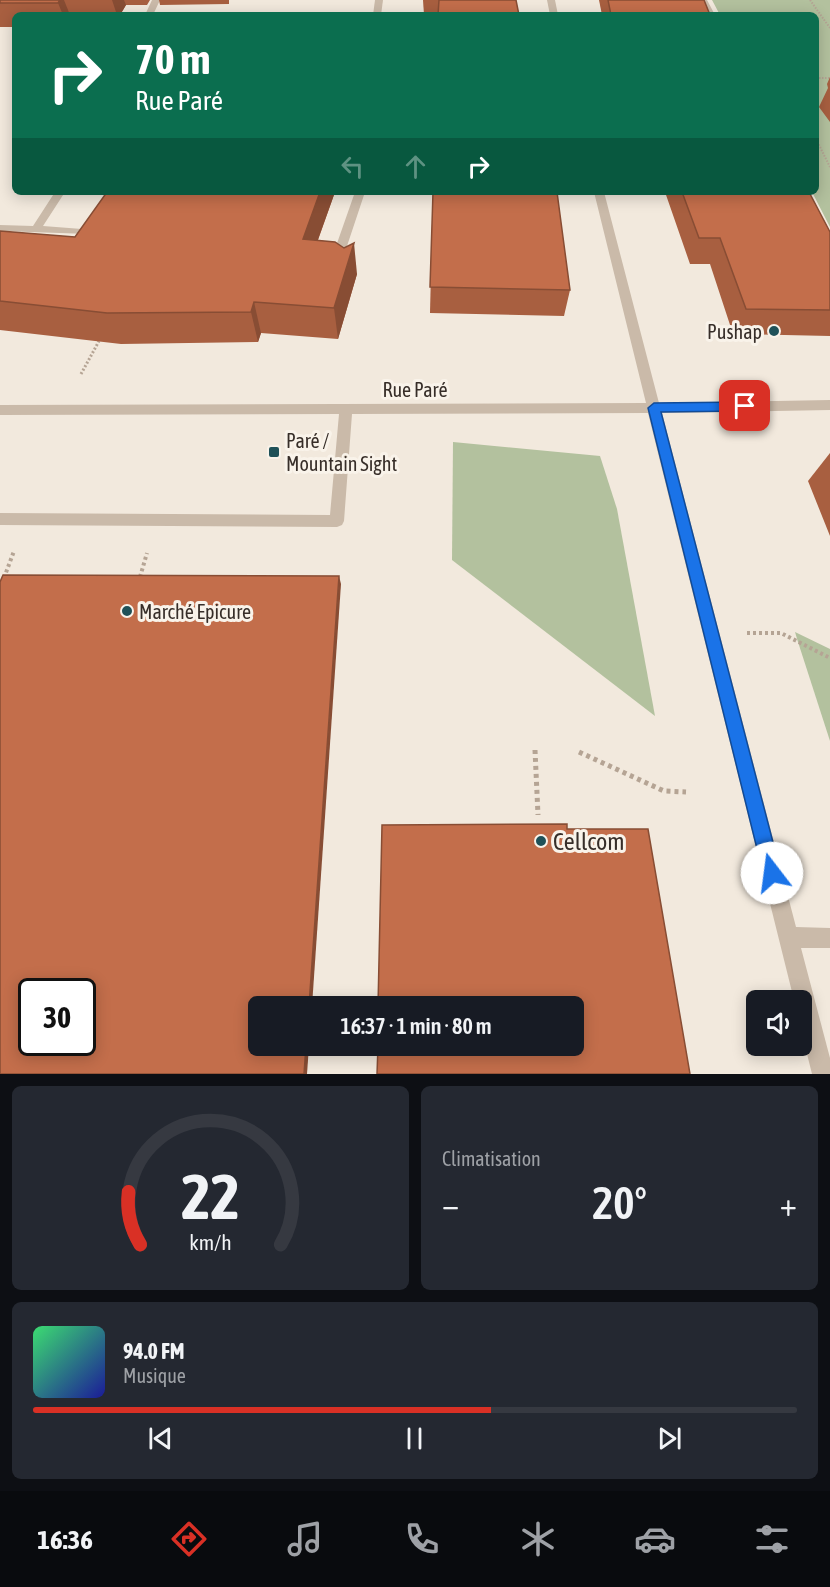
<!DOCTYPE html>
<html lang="fr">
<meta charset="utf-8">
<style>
body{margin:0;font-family:"Asap Condensed",sans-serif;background:#242831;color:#f1f3f6;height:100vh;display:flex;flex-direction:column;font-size:22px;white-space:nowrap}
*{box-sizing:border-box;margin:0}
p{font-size:20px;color:#9ea1a6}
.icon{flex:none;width:33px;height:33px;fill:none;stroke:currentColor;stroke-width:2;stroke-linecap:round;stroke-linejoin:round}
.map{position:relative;height:1074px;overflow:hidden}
.sheet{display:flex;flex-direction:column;gap:12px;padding:12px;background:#0d0f14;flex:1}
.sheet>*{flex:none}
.guide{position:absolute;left:12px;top:12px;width:807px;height:183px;border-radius:9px;box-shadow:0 3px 15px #0003;background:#0b6e4f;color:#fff;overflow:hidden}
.tools{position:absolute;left:746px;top:990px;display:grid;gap:12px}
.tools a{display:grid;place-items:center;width:66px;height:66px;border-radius:9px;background:#171b24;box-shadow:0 3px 15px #0003;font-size:30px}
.speed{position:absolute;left:18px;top:978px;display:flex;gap:12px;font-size:30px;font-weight:700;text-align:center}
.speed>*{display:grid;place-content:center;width:78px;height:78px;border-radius:50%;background:#171b24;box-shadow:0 3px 15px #0003;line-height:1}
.speed .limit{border:3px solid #111;border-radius:9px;background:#fff;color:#111}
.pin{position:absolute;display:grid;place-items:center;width:51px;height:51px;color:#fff;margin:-26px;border-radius:12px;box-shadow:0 3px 9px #0006}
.me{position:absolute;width:66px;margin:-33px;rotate:345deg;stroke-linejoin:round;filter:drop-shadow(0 0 4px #0008)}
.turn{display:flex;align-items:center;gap:21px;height:126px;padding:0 24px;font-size:27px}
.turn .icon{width:78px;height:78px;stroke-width:2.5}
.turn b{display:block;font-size:42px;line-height:51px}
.lanes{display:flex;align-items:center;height:57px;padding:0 24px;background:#0003;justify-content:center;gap:30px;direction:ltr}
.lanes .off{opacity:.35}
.big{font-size:45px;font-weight:600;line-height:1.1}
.sheet .tile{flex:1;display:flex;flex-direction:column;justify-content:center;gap:9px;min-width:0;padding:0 21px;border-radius:9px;background:#242831}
.sheet .dial{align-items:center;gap:0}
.dial svg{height:156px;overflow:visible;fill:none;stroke:#363941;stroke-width:7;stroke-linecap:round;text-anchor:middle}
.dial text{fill:#f1f3f6;stroke:none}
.song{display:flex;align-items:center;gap:18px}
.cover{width:72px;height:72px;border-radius:9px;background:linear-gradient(135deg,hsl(140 70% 55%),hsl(240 70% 35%))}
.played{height:6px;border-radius:3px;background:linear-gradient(90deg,#d93025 60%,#363941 60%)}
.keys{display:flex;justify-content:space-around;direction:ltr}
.heat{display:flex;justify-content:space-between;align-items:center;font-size:33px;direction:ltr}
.sheet .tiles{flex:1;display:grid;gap:12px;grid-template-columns:1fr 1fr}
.tile:last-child{grid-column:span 2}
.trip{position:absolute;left:248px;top:996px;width:336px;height:60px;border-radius:9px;background:#171b24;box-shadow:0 3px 15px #0003;font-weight:600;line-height:60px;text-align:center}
.tab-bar{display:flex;height:96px;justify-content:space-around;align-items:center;background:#090b0e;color:#9ea1a6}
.tab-bar .icon{width:42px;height:42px}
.tab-bar .active{color:#d93025}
.tab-bar b{font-size:27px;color:#f1f3f6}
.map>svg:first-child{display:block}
</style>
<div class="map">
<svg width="830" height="1074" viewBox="0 0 830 1074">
<rect width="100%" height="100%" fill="#f2e9dd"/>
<!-- green -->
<g fill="#b3c19e">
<path d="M712,0h118v227l-18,-35h4v-177h-96z"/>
<path d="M453,442l147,14 17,53 38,207 -203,-156z"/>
<path d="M795,632l35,17v92l-32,-99z"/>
</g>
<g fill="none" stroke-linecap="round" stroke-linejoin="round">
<!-- path-far3 -->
<g stroke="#b5a494" stroke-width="2" stroke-dasharray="1.5 1.5" stroke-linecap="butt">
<path d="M810,0l20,28"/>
<path d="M816,78h14"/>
<path d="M816,139l14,28"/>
</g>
<!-- path-far2 -->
<path stroke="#b5a494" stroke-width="3" stroke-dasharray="2 2" stroke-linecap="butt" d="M81,374l18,-33"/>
<!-- path-far1 -->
<g stroke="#b5a494" stroke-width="4" stroke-dasharray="3 3" stroke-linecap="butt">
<path d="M140,577l7,-24"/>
<path d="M4,578l10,-27"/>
<path d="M747,633h34l49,25"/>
</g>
<!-- path -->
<g stroke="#b5a494" stroke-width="5" stroke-dasharray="4 4" stroke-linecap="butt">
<path d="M535,750l3,65"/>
<path d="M579,752l85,39 22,1"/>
</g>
<!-- minor -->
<g fill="#cabaa9" fill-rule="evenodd">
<path d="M152,0h8l-7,15h-8z"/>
<path d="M375,0h8l-2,15h-8z"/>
<path d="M547,0h8l3,15h-8z"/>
<path d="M699,0h8l8,15h-8z"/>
<path d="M55,192h10l-22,34 39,3 26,-37h10l-29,42 -89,-3v-6l33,1z"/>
<path d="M355,192h10l-19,57 10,14 -6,3 -4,-1 -11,-16z"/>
<path d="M594,192h10l55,211 171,-3v10l-168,3 134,514 34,1v20h-29l29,110v16h-18l-11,-44v-30h-7l-146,-587 -296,1 -8,107 -2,4 -5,2 -337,-2v-12l330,2 9,-101 -339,1v-10l646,-2z"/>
</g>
</g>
<!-- wall -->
<g fill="#a85f40">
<path d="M0,0h150l-3,5h-21l-6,10h-105v12h-15z"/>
<path d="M159,0h70v4l-69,1z"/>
<path d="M423,0h93l3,15h-95z"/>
<path d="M599,0h105l6,15h-108z"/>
<path d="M830,77v45l-11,-15 9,-19 -1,-4z"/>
<path d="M335,192l-17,48 39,34 -19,65 -77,-6 -3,9 -137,2 -121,-14v-99l75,6z"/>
<path d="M433,192l137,98 -6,26 -134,-3z"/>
<path d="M665,192h144l21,40v104l-97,-2 -23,-70h-20z"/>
<path d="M830,453v83l-22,-55z"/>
</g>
<!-- shaded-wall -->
<g fill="#884d34">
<path d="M60,0h4l6,15h-7l-5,-12z"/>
<path d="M112,0h12l2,5 -6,10h-3z"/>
<path d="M320,192h15l-28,78 -4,-31z"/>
<path d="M354,243l3,31 -19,65 -4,-31z"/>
<path d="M254,302l7,31 -3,9 -7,-30z"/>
<path d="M339,576l2,8 -29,422h-3z"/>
<path d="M306,1046h3l-2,28h-3z"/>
</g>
<!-- building -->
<g fill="#c36e4b" stroke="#884d34" stroke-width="1.5" fill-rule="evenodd">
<path d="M0,0h60l-2,3h-58z"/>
<path d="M439,0h77l3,15h-81z"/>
<path d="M608,0h96l6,15h-99z"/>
<path d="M107,192h213l-17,47 32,3 9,6 10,-5 -20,65 -80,-6 -3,10 -144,1 -107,-12v-70l75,6z"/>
<path d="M433,192h124l13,98 -140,-3z"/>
<path d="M682,192h127l21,40v78l-84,-1 -26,-71h-21z"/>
<path d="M3,575l336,1 -30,430h-51v40h48l-2,28h-304v-492zM32,992h50v50h-50z"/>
<path d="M567,824v5h81l42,245h-313l1,-28h195v-40h-195l4,-181z"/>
</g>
<!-- route -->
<path fill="#1a73e8" stroke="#114b97" stroke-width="1.5" d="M745,402l6,4 -6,5 -84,1 120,461 -3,6 -6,3 -7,-3 -2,-6 -115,-465 6,-5z"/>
<!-- markers -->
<g fill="#1f5158" stroke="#f9f3ea" stroke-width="2">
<circle cx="774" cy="331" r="6"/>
<rect x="268" y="446" width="12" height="12" rx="3"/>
<circle cx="127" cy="611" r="6"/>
<circle cx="541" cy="841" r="6"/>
</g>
<g text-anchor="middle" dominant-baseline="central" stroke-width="6" stroke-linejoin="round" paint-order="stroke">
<!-- poi labels -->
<g font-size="20" fill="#372e29" stroke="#f9f3ea" text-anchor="start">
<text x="762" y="331" text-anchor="end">Pushap</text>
<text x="286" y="440">Paré /<tspan x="286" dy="23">Mountain Sight</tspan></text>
<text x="139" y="611">Marché Epicure</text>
</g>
<!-- street labels -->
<g font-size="20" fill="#372e29" stroke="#f9f3ea">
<text x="415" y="389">Rue Paré</text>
</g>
<!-- near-poi labels -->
<g font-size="24" fill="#372e29" stroke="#f9f3ea" text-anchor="start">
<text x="553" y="841">Cellcom</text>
</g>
</g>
</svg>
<div class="tools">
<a><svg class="icon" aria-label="sound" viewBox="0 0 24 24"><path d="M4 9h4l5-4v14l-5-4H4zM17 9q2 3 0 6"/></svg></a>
</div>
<div class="speed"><div class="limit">30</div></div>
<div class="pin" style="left:745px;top:406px;background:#d93025"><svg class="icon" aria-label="arrive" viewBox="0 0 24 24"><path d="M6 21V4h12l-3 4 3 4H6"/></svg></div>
<svg class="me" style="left:772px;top:873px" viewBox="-20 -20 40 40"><circle r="19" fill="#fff"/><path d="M0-13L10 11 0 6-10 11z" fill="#1a73e8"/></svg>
<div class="trip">16:37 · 1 min · 80 m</div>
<div class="guide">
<div class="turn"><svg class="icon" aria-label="right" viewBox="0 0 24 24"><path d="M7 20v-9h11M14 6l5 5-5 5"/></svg><div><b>70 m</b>Rue Paré</div></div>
<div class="lanes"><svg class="icon off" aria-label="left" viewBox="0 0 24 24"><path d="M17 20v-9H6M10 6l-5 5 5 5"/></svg><svg class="icon off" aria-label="ahead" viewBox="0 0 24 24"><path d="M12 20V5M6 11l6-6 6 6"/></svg><svg class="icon" aria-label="right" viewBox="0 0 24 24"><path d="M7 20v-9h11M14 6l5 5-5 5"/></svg></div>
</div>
</div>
<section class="sheet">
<div class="tiles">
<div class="tile dial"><svg viewBox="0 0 100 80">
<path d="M14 69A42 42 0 1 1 86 69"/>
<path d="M14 69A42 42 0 0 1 8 42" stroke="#d93025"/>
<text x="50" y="56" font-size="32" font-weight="700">22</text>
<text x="50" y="72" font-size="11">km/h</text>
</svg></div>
<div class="tile"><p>Climatisation</p>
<div class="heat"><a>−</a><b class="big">20°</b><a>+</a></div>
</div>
<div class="tile">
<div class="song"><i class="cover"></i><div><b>94.0 FM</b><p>Musique</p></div></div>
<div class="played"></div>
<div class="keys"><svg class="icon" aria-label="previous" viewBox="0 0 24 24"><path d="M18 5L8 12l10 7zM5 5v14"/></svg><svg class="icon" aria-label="pause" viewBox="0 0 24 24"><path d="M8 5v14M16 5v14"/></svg><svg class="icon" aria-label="next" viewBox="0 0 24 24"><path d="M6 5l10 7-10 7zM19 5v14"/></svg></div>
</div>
</div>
</section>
<nav class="tab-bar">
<b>16:36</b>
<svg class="icon active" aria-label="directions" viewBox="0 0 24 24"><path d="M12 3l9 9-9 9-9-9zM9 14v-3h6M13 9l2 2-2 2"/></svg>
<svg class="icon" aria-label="music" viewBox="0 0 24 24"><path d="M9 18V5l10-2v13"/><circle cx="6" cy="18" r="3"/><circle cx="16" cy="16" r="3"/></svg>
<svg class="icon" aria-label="phone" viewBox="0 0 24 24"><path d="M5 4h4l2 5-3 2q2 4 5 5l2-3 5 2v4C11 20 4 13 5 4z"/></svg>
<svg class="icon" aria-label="climate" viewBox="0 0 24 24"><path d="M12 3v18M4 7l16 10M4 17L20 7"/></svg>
<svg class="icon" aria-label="car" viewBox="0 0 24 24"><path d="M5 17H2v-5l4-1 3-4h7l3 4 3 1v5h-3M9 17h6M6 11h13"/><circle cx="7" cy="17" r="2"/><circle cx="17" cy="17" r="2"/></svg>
<svg class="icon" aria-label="filters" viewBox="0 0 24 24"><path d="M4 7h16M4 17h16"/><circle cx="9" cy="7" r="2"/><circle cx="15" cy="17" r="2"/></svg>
</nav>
